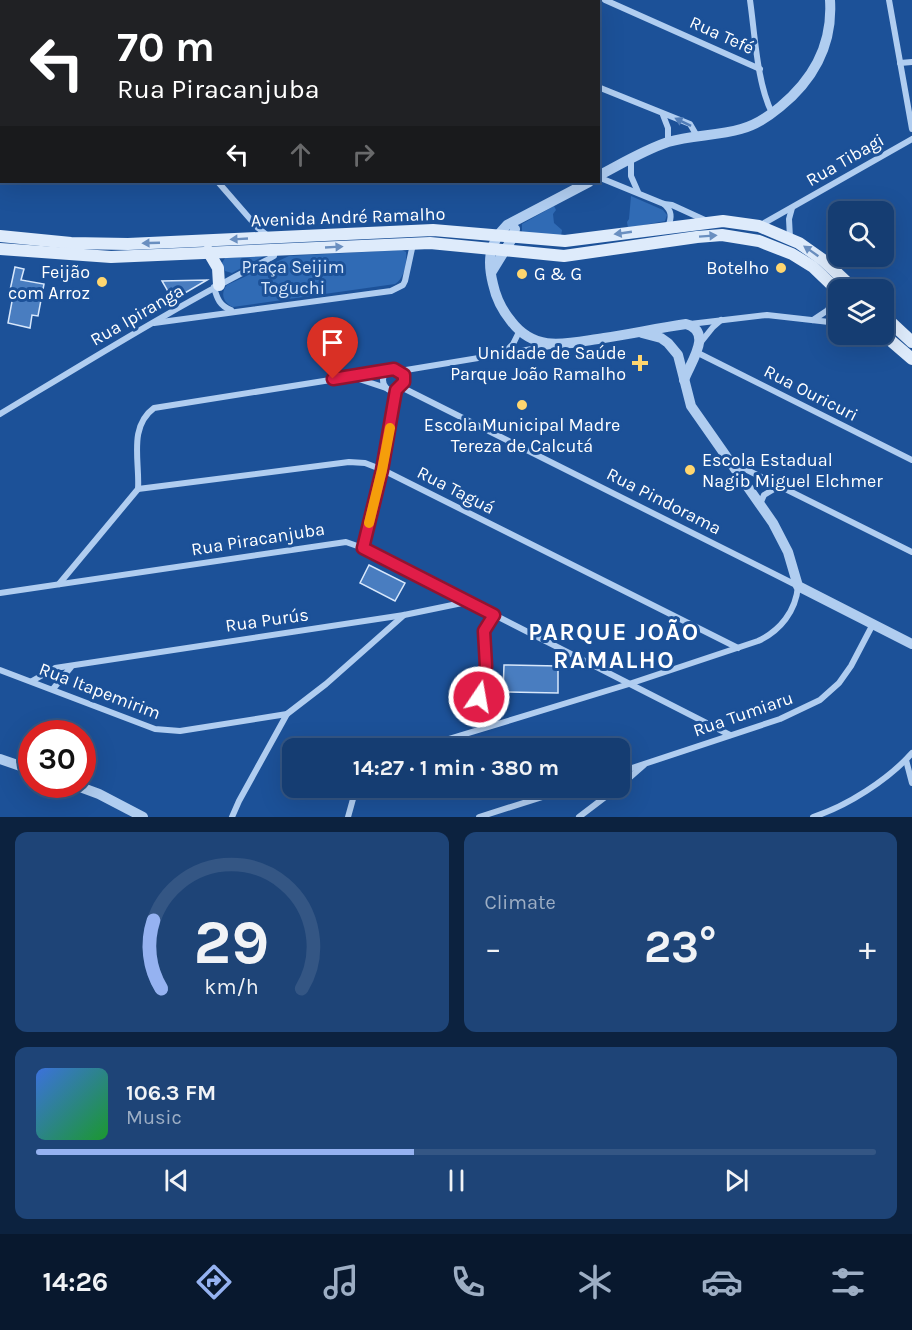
<!DOCTYPE html>
<meta charset="utf-8">
<style>
body{margin:0;font-family:Karla,sans-serif;background:#1e4477;color:#f1f3f6;height:100vh;display:flex;flex-direction:column;font-size:22px;white-space:nowrap}
*{box-sizing:border-box;margin:0}
p{font-size:20px;color:#9daec4}
.icon{flex:none;width:33px;height:33px;fill:none;stroke:currentColor;stroke-width:2;stroke-linecap:round;stroke-linejoin:round}
.map{position:relative;height:817px;overflow:hidden}
.sheet{display:flex;flex-direction:column;gap:15px;padding:15px;background:#0c223f;flex:1}
.sheet>*{flex:none}
.banner{position:absolute;left:0px;top:0px;width:600px;height:183px;box-shadow:0 6px 24px #0002,0 0 0 2px #345684;background:#202124;color:#fff;overflow:hidden}
.buttons{position:absolute;left:828px;top:201px;display:grid;gap:12px}
.buttons a{display:grid;place-items:center;width:66px;height:66px;border-radius:12px;background:#153d72;box-shadow:0 6px 24px #0002,0 0 0 2px #345684;font-size:30px}
.speed{position:absolute;left:18px;top:720px;display:flex;gap:12px;font-size:30px;font-weight:700;text-align:center}
.speed>*{display:grid;place-content:center;width:78px;height:78px;border-radius:50%;background:#153d72;box-shadow:0 6px 24px #0002,0 0 0 2px #345684;line-height:1}
.speed .limit{border:9px solid #d22;background:#fff;color:#111}
.pin{position:absolute;display:grid;place-items:center;width:51px;height:51px;color:#fff;margin:-62px -26px;border-radius:50% 50% 50% 0;rotate:-45deg;box-shadow:0 0 6px #0007}
.pin .icon{rotate:45deg}
.me{position:absolute;width:66px;margin:-33px;rotate:12deg;stroke-linejoin:round;filter:drop-shadow(0 0 4px #0008)}
.turn{display:flex;align-items:center;gap:21px;height:126px;padding:0 18px;font-size:27px}
.turn .icon{width:78px;height:78px;stroke-width:2.5}
.turn b{display:block;font-size:42px;line-height:51px}
.lanes{display:flex;align-items:center;height:57px;padding:0 18px;background:#0003;justify-content:center;gap:30px;direction:ltr}
.lanes .off{opacity:.35}
.big{font-size:45px;font-weight:700;line-height:1.1}
.sheet .widget{flex:1;display:flex;flex-direction:column;justify-content:center;gap:9px;min-width:0;padding:0 21px;border-radius:12px;background:#1e4477}
.sheet .dial{align-items:center;gap:0}
.dial svg{height:156px;overflow:visible;fill:none;stroke:#345684;stroke-width:7;stroke-linecap:round;text-anchor:middle}
.dial text{fill:#f1f3f6;stroke:none}
.song{display:flex;align-items:center;gap:18px}
.cover{width:72px;height:72px;border-radius:9px;background:linear-gradient(135deg,hsl(220 70% 55%),hsl(130 70% 35%))}
.played{height:6px;border-radius:3px;background:linear-gradient(90deg,#95b2f1 45%,#345684 45%)}
.keys{display:flex;justify-content:space-around;direction:ltr}
.heat{display:flex;justify-content:space-between;align-items:center;font-size:33px;direction:ltr}
.sheet .tiles{flex:1;display:grid;gap:15px;grid-template-columns:1fr 1fr}
.widget:last-child{grid-column:span 2}
.trip{position:absolute;left:282px;top:738px;width:348px;height:60px;border-radius:12px;background:#153d72;box-shadow:0 6px 24px #0002,0 0 0 2px #345684;font-weight:700;line-height:60px;text-align:center}
.tab-bar{display:flex;height:96px;justify-content:space-around;align-items:center;background:#08182e;color:#9daec4}
.tab-bar .icon{width:42px;height:42px}
.tab-bar .active{color:#95b2f1}
.tab-bar b{font-size:27px;color:#f1f3f6}
.map>svg:first-child{display:block}
</style>
<div class="map">
<svg width="912" height="817" viewBox="0 0 912 817">
<rect width="100%" height="100%" fill="#1c5198"/>
<!-- green -->
<g fill="#306bb5">
<path d="M631,196l32,14 4,5 -2,6 -37,7 -1,-6 2,-3z"/>
<path d="M554,206l2,4 -3,4 1,9 8,7 -1,6 -38,-3 -1,-2v-7z"/>
<path d="M402,250l4,2c1,11 -2,27 -11,32l-162,23c-10,-4 -13,-14 -6,-22l62,-29z"/>
<path d="M264,256l-32,17 -7,-2 -3,-8 3,-5z"/>
</g>
<!-- building -->
<g fill="#497dc0" stroke="#d7e7fb" stroke-width="1.5">
<path d="M15,267l9,2 -3,11 23,4 -6,32 -6,-1 -2,13 -22,-5 5,-27 -4,-1z"/>
<path d="M207,280l-34,20 -11,-19z"/>
<path d="M369,565l36,18 -10,18 -35,-18z"/>
<path d="M504,665l54,1v27l-55,-1z"/>
</g>
<g fill="none" stroke-linecap="round" stroke-linejoin="round">
<!-- minor -->
<g stroke="#b0cdf0" stroke-width="6">
<path d="M26,0l1,2"/>
<path d="M375,0l1,2"/>
<path d="M464,0l1,2"/>
<path d="M573,0v2"/>
<path d="M605,0l155,69"/>
<path d="M750,0c5,35 7,83 22,113"/>
<path d="M889,0l23,129"/>
<path d="M72,2l1,-2"/>
<path d="M163,2l1,-2"/>
<path d="M589,2l2,-2"/>
<path d="M900,63l12,-1"/>
<path d="M598,87l92,37 7,12"/>
<path d="M663,115l5,13v14"/>
<path d="M631,159v17l7,16"/>
<path d="M598,177l66,27 8,1 35,16"/>
<path d="M218,182l40,46 9,7"/>
<path d="M664,204c8,7 8,13 4,23"/>
<path d="M759,226l153,-87"/>
<path d="M790,238l-1,-19 3,-11"/>
<path d="M214,287c3,12 6,19 17,23"/>
<path d="M813,320l15,-10 8,-21"/>
<path d="M154,323l237,-32 12,-6 2,-4 8,-37"/>
<path d="M690,324l77,-9 71,8"/>
<path d="M701,342l12,-15 8,-7"/>
<path d="M696,352l216,108"/>
<path d="M504,353l9,-9 6,-12"/>
<circle cx="394" cy="380" r="11"/>
<path d="M400,371l150,-25"/>
<path d="M353,377l33,11"/>
<path d="M401,387l397,199c-2,25 -18,45 -40,55l-129,43 -210,64"/>
<path d="M0,414c88,-53 175,-107 267,-154l7,-4 1,-7"/>
<path d="M733,463l179,89"/>
<path d="M138,489l211,-27 16,1 18,7 355,178"/>
<path d="M760,504l4,-9 15,-9"/>
<path d="M363,548l20,-78 13,-80"/>
<path d="M59,584l79,-95c2,-27 -10,-62 16,-81l233,-37"/>
<path d="M0,593l346,-51 17,6 367,187"/>
<path d="M0,670l155,59 25,2 107,-17 39,-30 78,-69"/>
<path d="M32,681l23,-13 349,-53 63,-13"/>
<path d="M53,689l18,-22"/>
<path d="M480,729l-2,-27 8,-36 -3,-30 3,-9 8,-12"/>
<path d="M906,760l6,23"/>
<path d="M620,772l160,-53 40,-19 19,-17 12,-17 22,-42"/>
<path d="M620,786l24,-21"/>
<path d="M232,817l7,-16 48,-87"/>
<path d="M348,817l5,-18 6,-11"/>
<path d="M479,817l92,-29"/>
<path d="M579,817l38,-29"/>
<path d="M813,817c34,-11 75,-37 99,-64"/>
</g>
<!-- tertiary -->
<g stroke="#b0cdf0" stroke-width="10">
<path d="M598,176c23,-12 46,-26 70,-34 24,-7 49,-6 73,-13 15,-4 27,-12 39,-22 34,-28 53,-62 50,-107"/>
<path d="M589,182l-82,43c-18,18 -20,35 -14,59 3,14 9,26 18,37 25,33 57,22 93,17 27,-4 54,-10 82,-14 28,8 4,39 -2,56"/>
<path d="M491,273l22,-36 2,-8"/>
<path d="M642,333l19,5 7,5 10,12 13,51 82,117 15,29 10,34 114,58"/>
<path d="M0,759l32,11"/>
<path d="M72,784l27,10 44,23"/>
</g>
<!-- secondary -->
<g stroke="#deebfb" stroke-width="12">
<path d="M0,236l71,7 57,1 305,-14 132,11 158,-20 36,5 40,17 24,17 32,30"/>
<path d="M0,249l111,8 319,-14 134,13 133,-19 25,-2 37,6 33,13 21,13 25,24"/>
<path d="M208,251l10,17 1,17"/>
<path d="M884,316l28,26"/>
<path d="M883,334l29,25"/>
</g>
</g>
<!-- one-way arrows -->
<defs><path id="oneway-solid" d="M-6-.8H1V-3.2L6.5 0L1 3.2V.8H-6Z" transform="scale(1.5)"/></defs>
<use fill="#507cb7" href="#oneway-solid" transform="translate(683 122) rotate(-154)"/>
<g fill="#6a8fc0">
<use href="#oneway-solid" transform="translate(623 233) rotate(172)"/>
<use href="#oneway-solid" transform="translate(708 236) rotate(-4)"/>
<use href="#oneway-solid" transform="translate(239 239) rotate(177)"/>
<use href="#oneway-solid" transform="translate(151 243) rotate(178)"/>
<use href="#oneway-solid" transform="translate(334 247) rotate(-3)"/>
<use href="#oneway-solid" transform="translate(811 251) rotate(-145)"/>
</g>
<g fill="none" stroke-linecap="round" stroke-linejoin="round">
<!-- route casing -->
<g stroke="#92132f" stroke-width="15">
<path id="route" d="M333,379l61,-10 10,6v7l-8,8 -14,80 -19,78 131,67 -10,16 2,35 -7,31"/>
</g>
<!-- route -->
<use href="#route" stroke="#e11d48" stroke-width="10"/>
<!-- slow -->
<path stroke="#f59e0b" stroke-width="10" d="M369,523l13,-53 8,-42"/>
</g>
<!-- markers -->
<g fill="#ffd66f" stroke="#1c5198" stroke-width="2">
<circle cx="781" cy="268" r="6"/>
<circle cx="522" cy="274" r="6"/>
<circle cx="102" cy="282" r="6"/>
<path d="M637 354h6v6h6v6h-6v6h-6v-6h-6v-6h6z"/>
<circle cx="522" cy="405" r="6"/>
<circle cx="690" cy="470" r="6"/>
</g>
<g text-anchor="middle" dominant-baseline="central" stroke-width="6" stroke-linejoin="round" paint-order="stroke">
<!-- street labels -->
<g font-size="18" fill="#fff" stroke="#1c5198">
<text transform="translate(722 35) rotate(24)">Rua Tefé</text>
<text transform="translate(845 160) rotate(-30)">Rua Tibagi</text>
<text transform="translate(348 217) rotate(-2)">Avenida André Ramalho</text>
<text transform="translate(137 315) rotate(-30)">Rua Ipiranga</text>
<text transform="translate(811 393) rotate(27)">Rua Ouricuri</text>
<text transform="translate(456 490) rotate(27)">Rua Taguá</text>
<text transform="translate(664 501) rotate(27)">Rua Pindorama</text>
<text transform="translate(258 539) rotate(-9)">Rua Piracanjuba</text>
<text transform="translate(267 620) rotate(-8)">Rua Purús</text>
<text transform="translate(100 691) rotate(21)">Rua Itapemirim</text>
<text transform="translate(743 714) rotate(-19)">Rua Tumiaru</text>
</g>
<!-- park labels -->
<g font-size="18" fill="#d7e7fb" stroke="#1c5198">
<text x="293" y="267">Praça Seijim<tspan x="293" dy="21">Toguchi</tspan></text>
</g>
<!-- poi labels -->
<g font-size="18" fill="#fff" stroke="#1c5198" text-anchor="end">
<text x="769" y="268">Botelho</text>
<text x="90" y="272">Feijão<tspan x="90" dy="21">com Arroz</tspan></text>
<text x="534" y="274" text-anchor="start">G &amp; G</text>
<text x="626" y="353">Unidade de Saúde<tspan x="626" dy="21">Parque João Ramalho</tspan></text>
<text x="522" y="425" text-anchor="middle">Escola Municipal Madre<tspan x="522" dy="21">Tereza de Calcutá</tspan></text>
<text x="702" y="460" text-anchor="start">Escola Estadual<tspan x="702" dy="21">Nagib Miguel Elchmer</tspan></text>
</g>
<!-- district labels -->
<g font-size="24" font-weight="bold" letter-spacing="1.5" fill="#fff" stroke="#1c5198">
<text x="614" y="632">PARQUE JOÃO<tspan x="614" dy="28">RAMALHO</tspan></text>
</g>
</g>
</svg>
<div class="buttons">
<a><svg class="icon" aria-label="search" viewBox="0 0 24 24"><circle cx="10" cy="10" r="6"/><path d="M15 15l6 6"/></svg></a>
<a><svg class="icon" aria-label="layers" viewBox="0 0 24 24"><path d="M12 4l9 5-9 5-9-5zM3 14l9 5 9-5"/></svg></a>
</div>
<div class="speed"><div class="limit">30</div></div>
<div class="pin" style="left:333px;top:379px;background:#d93025"><svg class="icon" aria-label="arrive" viewBox="0 0 24 24"><path d="M6 21V4h12l-3 4 3 4H6"/></svg></div>
<svg class="me" style="left:479px;top:697px" viewBox="-20 -20 40 40"><circle r="17" fill="#e11d48" stroke="#fff" stroke-width="3"/><path d="M0-11L8 9 0 5-8 9z" fill="#fff"/></svg>
<div class="trip">14:27 · 1 min · 380 m</div>
<div class="banner">
<div class="turn"><svg class="icon" aria-label="left" viewBox="0 0 24 24"><path d="M17 20v-9H6M10 6l-5 5 5 5"/></svg><div><b>70 m</b>Rua Piracanjuba</div></div>
<div class="lanes"><svg class="icon" aria-label="left" viewBox="0 0 24 24"><path d="M17 20v-9H6M10 6l-5 5 5 5"/></svg><svg class="icon off" aria-label="ahead" viewBox="0 0 24 24"><path d="M12 20V5M6 11l6-6 6 6"/></svg><svg class="icon off" aria-label="right" viewBox="0 0 24 24"><path d="M7 20v-9h11M14 6l5 5-5 5"/></svg></div>
</div>
</div>
<section class="sheet">
<div class="tiles">
<div class="widget dial"><svg viewBox="0 0 100 80">
<path d="M14 69A42 42 0 1 1 86 69"/>
<path d="M14 69A42 42 0 0 1 10 34" stroke="#95b2f1"/>
<text x="50" y="56" font-size="32" font-weight="700">29</text>
<text x="50" y="72" font-size="11">km/h</text>
</svg></div>
<div class="widget"><p>Climate</p>
<div class="heat"><a>−</a><b class="big">23°</b><a>+</a></div>
</div>
<div class="widget">
<div class="song"><i class="cover"></i><div><b>106.3 FM</b><p>Music</p></div></div>
<div class="played"></div>
<div class="keys"><svg class="icon" aria-label="previous" viewBox="0 0 24 24"><path d="M18 5L8 12l10 7zM5 5v14"/></svg><svg class="icon" aria-label="pause" viewBox="0 0 24 24"><path d="M8 5v14M16 5v14"/></svg><svg class="icon" aria-label="next" viewBox="0 0 24 24"><path d="M6 5l10 7-10 7zM19 5v14"/></svg></div>
</div>
</div>
</section>
<nav class="tab-bar">
<b>14:26</b>
<svg class="icon active" aria-label="directions" viewBox="0 0 24 24"><path d="M12 3l9 9-9 9-9-9zM9 14v-3h6M13 9l2 2-2 2"/></svg>
<svg class="icon" aria-label="music" viewBox="0 0 24 24"><path d="M9 18V5l10-2v13"/><circle cx="6" cy="18" r="3"/><circle cx="16" cy="16" r="3"/></svg>
<svg class="icon" aria-label="phone" viewBox="0 0 24 24"><path d="M5 4h4l2 5-3 2q2 4 5 5l2-3 5 2v4C11 20 4 13 5 4z"/></svg>
<svg class="icon" aria-label="climate" viewBox="0 0 24 24"><path d="M12 3v18M4 7l16 10M4 17L20 7"/></svg>
<svg class="icon" aria-label="car" viewBox="0 0 24 24"><path d="M5 17H2v-5l4-1 3-4h7l3 4 3 1v5h-3M9 17h6M6 11h13"/><circle cx="7" cy="17" r="2"/><circle cx="17" cy="17" r="2"/></svg>
<svg class="icon" aria-label="filters" viewBox="0 0 24 24"><path d="M4 7h16M4 17h16"/><circle cx="9" cy="7" r="2"/><circle cx="15" cy="17" r="2"/></svg>
</nav>
